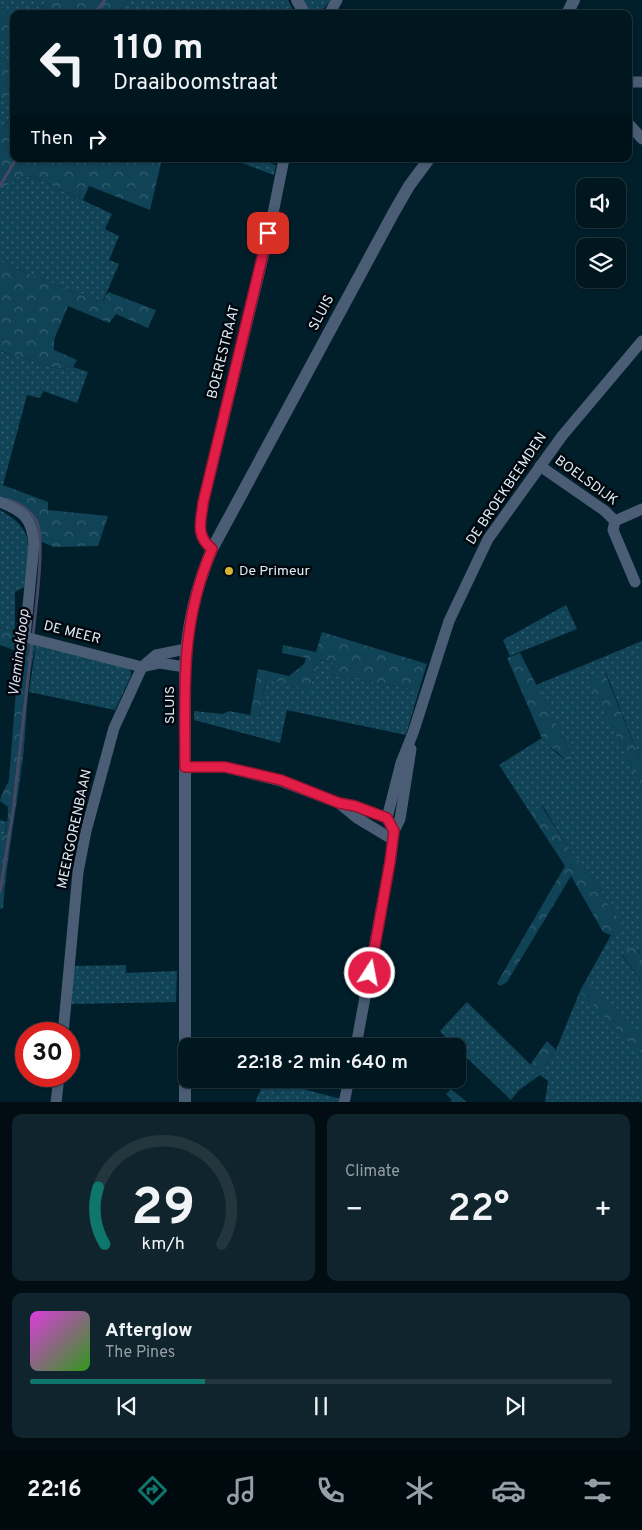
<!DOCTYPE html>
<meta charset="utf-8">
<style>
body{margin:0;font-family:Overpass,sans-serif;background:#0f242d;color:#f1f3f6;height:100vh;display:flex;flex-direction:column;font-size:19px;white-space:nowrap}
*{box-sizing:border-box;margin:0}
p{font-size:16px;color:#969fa5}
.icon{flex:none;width:28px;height:28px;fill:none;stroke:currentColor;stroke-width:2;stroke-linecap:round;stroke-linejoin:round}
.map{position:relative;height:1102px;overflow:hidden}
.details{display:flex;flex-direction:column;gap:12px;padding:12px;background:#010d12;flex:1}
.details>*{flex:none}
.top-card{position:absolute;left:10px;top:10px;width:622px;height:152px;border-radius:10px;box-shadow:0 1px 4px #0004,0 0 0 1px #23363e;background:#011720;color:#f1f3f6;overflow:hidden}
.fabs{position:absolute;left:576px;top:178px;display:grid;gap:10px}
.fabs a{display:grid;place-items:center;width:50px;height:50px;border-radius:10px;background:#011720;box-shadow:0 1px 4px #0004,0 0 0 1px #23363e;font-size:25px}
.speed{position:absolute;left:15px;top:1022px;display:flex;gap:10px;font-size:25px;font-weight:700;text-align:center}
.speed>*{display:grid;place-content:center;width:65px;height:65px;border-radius:50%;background:#011720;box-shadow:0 1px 4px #0004,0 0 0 1px #23363e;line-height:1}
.speed .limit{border:8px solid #d22;background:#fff;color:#111}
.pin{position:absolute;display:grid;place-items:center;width:42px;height:42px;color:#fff;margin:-21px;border-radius:10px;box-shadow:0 2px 8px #0006}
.me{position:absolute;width:55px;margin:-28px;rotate:11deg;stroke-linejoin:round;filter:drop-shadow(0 0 4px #0008)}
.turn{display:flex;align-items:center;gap:18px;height:105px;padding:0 20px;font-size:22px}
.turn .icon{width:65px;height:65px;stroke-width:2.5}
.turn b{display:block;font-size:35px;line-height:42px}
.then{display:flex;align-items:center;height:48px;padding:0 20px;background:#0003;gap:10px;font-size:19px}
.big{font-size:38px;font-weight:600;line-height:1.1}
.details .widget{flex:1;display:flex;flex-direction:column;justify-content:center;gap:8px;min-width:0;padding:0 18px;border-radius:10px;background:#0f242d}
.details .dial{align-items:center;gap:0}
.dial svg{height:130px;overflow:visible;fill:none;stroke:#23363e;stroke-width:7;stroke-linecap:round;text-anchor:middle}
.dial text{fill:#f1f3f6;stroke:none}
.song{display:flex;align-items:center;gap:15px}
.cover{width:60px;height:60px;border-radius:8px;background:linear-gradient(135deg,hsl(300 70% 55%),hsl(110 70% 35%))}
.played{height:5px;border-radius:2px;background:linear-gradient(90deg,#0f766e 30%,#23363e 30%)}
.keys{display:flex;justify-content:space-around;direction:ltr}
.heat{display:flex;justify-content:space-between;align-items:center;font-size:28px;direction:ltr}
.details .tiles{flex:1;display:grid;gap:12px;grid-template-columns:1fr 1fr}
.widget:last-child{grid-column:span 2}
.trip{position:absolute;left:178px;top:1038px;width:288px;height:50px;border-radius:10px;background:#011720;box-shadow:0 1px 4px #0004,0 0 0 1px #23363e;font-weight:600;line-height:50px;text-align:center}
.tabs{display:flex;height:80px;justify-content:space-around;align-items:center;background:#00090d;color:#969fa5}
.tabs .icon{width:35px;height:35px}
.tabs .current{color:#0f766e}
.tabs b{font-size:22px;color:#f1f3f6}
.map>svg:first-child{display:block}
</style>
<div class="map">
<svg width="642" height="1103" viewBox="0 0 642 1103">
<defs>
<pattern id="grass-dots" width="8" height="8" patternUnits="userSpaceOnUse" patternTransform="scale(1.25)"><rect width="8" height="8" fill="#114357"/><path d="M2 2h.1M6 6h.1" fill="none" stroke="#335e70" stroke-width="1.8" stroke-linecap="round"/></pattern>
<pattern id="forest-crowns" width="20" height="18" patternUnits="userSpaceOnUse" patternTransform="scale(1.25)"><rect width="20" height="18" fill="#114357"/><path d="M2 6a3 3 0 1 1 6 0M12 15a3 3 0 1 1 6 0" fill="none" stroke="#335e70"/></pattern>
</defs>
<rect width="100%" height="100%" fill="#011f2b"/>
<!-- grass -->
<g fill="url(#grass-dots)">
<path d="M0,0h49l-14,14h-21v5l-14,-15z"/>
<path d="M128,0h160l7,14h-179l3,-2z"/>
<path d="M304,0h27c-6,7 -10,14 -19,13z"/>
<path d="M0,37l14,13v22l-14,-15z"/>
<path d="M0,98l14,12 -14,25z"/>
<path d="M232,159h25l19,6 -2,10z"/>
<path d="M18,176l16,1 78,37 -7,15 14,7 -10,24 10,4 -17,39 -102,-41v-69z"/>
<path d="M0,351l59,18 14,-2 15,5 -11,31 -34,-12 -3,7 -13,-3 -24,90 -3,-1z"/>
<path d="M0,510c38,21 29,40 25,77l-10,5v41l-15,-6z"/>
<path d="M566,605l11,24 -67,27 -7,-16z"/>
<path d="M642,641v123l-36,-91 -16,9 52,105v168l-4,-5 -16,5 20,28v119h-97l3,-21 -8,-6 -21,15 -8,10 -44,-42 -11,11v-23h-16l7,-7 -7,-8 27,-29 73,72 16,-24 24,-59 31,-56 4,2 6,-15 -12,-16 -15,-28 -23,-26 -29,-47 -11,9 -32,-49 43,-27c2,6 20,19 26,24l5,-5 -37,-72z"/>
<path d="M36,645l93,23 2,4v4l-16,34 -86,-18z"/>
<path d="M319,660l16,3 -4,12 88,15 -13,45 -119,-25 -7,33 -86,-23v-9l29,3 6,-3 31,6 6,-39 43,12z"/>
<path d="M0,820l7,2 -3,15h-4z"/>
<path d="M126,965v8l51,-2 -1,31 -105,2 3,-38z"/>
<path d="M265,1079l76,20 -1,4h-85z"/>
</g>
<!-- forest -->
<g fill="url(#forest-crowns)">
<path d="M49,0h79l-9,12 -3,2h-81z"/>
<path d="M0,4l14,15v31l-14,-13z"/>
<path d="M0,57l14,15v38l-14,-12z"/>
<path d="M14,111v48h148l-12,51 -61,-24 -6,14 -49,-23 -16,-1 -18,17v-58z"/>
<path d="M0,262l102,41 6,-11 48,18 -8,18 -32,-14 -7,9 -41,-17 -14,34v10l23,10 -4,7 -14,2 -59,-18z"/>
<path d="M0,484l48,18v8l60,6 -10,30 -44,1 -17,-7 -7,-20 -30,-21z"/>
<path d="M0,627l15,6 1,6 20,6c-9,33 -9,69 -12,103 -6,54 -17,107 -21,160l-3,1v-72h4c3,-10 4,-19 4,-30l-8,-6c0,-5 7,-15 9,-21l10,-128 -19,-7z"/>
<path d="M322,632l105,32 -8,26 -88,-15 4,-12 -16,-3 -10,31 -43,-13 -6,39 -10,-1 8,-47 31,7 15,-12 2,-6 -24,-5 1,-8 33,7z"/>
<path d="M520,653l53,104 -5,5 -11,-10 -13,-9 -37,-85z"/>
<path d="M605,673l37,91v23l-53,-105z"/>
<path d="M541,805l30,47 23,26 15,28 12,16 1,9 -7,6 -12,-5 -32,-56 -64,106 -7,4 -3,-3 68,-117 -34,-52z"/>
<path d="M633,946l9,9v28l-20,-29z"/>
<path d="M587,981l24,29 31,29v14l-15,-13 -47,-49z"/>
<path d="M547,1041l9,9 -16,25 -10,-10z"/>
<path d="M451,1089l16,13h-17l2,-2 -6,-6z"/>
</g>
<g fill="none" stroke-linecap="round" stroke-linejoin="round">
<!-- stream -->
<g stroke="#464764" stroke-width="3">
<path d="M94,14l11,-14"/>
<path d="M0,186l16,-27"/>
<path d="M9,500c11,4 21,10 27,20 10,18 -1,93 -3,116"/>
<path d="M0,892l13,-81 19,-169"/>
</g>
<!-- minor -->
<g stroke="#4a5d75" stroke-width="11">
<path d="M329,14l8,-14"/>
<path d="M629,82h13"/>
<path d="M629,124l13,15"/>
<path d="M540,466l65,45 10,10 27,-12"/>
<path d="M0,502c23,9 32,16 34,42l-9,93 117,30 18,-4 25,4"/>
<path d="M615,521l-2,9 22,52"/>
<path d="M212,549c-17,-14 -11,-26 -9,-46l66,-270 15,-74"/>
<path d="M185,767h40l56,14 58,22 16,3 32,12 7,13 -4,31 -34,184"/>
<path d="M340,804l17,14 35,21"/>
<path d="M387,818l14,-55 12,-30 36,-112 39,-82 74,-103 80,-95"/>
<path d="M394,831l6,-12 11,-70"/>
<path d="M63,1034l15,-162 8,-41 28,-103 28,-61 14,-12 30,-6"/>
<path d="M56,1103l3,-27"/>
<path d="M344,1103l5,-24"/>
</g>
<!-- tertiary -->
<g stroke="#4a5d75" stroke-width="12">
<path d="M297,0l8,14"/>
<path d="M567,14l7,-14"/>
<path d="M185,1103v-436c2,-41 11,-80 27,-118l182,-337 15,-26 20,-27"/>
</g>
</g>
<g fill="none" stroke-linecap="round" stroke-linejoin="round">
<!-- route casing -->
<g stroke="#92132f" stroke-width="12">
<path id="route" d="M268,233l-65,270c-2,19 -8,32 9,46 -32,75 -27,139 -27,218h40l56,13 58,23 16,3 32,12 7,13 -4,31 -20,111"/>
</g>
<!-- route -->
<use href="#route" stroke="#e11d48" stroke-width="9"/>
</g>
<!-- markers -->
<circle fill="#d5b534" stroke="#01070c" stroke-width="2" cx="229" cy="571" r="5"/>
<g text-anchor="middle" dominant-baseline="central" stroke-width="5" stroke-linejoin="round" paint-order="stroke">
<!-- street labels -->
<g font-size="14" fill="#ddeef6" stroke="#01070c">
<text transform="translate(322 313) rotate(-62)">SLUIS</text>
<text transform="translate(224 352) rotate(-76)">BOERESTRAAT</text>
<text transform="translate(586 481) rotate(36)">BOELSDIJK</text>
<text transform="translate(507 489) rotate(-56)">DE BROEKBEEMDEN</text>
<text transform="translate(72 633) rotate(14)">DE MEER</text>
<text transform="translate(170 705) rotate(-90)">SLUIS</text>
<text transform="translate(75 829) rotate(-78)">MEERGORENBAAN</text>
</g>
<!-- poi labels -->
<g font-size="14" fill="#ddeef6" stroke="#01070c" text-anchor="start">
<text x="239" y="571">De Primeur</text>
</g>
<!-- water labels -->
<g font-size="15" font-style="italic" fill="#dcdef1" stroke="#01070c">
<text transform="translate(20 653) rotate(-83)">Vleminckloop</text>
</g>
</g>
</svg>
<div class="fabs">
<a><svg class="icon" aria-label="sound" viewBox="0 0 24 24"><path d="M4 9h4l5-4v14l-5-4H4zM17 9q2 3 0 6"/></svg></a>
<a><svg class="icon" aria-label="layers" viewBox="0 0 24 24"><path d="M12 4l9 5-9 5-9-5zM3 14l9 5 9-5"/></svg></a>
</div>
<div class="speed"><div class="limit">30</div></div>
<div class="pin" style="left:268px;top:233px;background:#d93025"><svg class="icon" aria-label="arrive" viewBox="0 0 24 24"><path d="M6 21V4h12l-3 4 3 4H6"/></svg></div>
<svg class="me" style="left:370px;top:973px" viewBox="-20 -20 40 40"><circle r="17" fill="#e11d48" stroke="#fff" stroke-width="3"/><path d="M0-11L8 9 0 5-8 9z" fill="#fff"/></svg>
<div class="trip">22:18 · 2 min · 640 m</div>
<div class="top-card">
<div class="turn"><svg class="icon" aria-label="left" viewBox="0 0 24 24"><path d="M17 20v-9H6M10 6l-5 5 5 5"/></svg><div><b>110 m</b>Draaiboomstraat</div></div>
<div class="then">Then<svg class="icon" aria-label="right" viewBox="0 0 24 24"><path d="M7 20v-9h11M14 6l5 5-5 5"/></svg></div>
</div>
</div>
<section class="details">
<div class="tiles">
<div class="widget dial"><svg viewBox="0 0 100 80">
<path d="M14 69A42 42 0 1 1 86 69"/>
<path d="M14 69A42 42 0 0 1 10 34" stroke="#0f766e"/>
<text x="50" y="56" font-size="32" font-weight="700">29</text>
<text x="50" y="72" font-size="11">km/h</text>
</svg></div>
<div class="widget"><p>Climate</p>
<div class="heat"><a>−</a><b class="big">22°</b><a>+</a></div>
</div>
<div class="widget">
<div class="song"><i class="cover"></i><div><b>Afterglow</b><p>The Pines</p></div></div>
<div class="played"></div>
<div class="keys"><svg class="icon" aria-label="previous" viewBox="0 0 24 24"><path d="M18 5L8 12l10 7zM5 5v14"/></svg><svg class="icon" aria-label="pause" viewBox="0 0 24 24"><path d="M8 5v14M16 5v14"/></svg><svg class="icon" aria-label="next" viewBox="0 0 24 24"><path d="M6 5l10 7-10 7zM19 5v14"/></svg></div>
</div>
</div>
</section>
<nav class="tabs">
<b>22:16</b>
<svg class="icon current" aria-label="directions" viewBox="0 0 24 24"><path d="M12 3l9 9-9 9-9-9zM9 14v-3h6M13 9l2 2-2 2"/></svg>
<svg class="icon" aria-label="music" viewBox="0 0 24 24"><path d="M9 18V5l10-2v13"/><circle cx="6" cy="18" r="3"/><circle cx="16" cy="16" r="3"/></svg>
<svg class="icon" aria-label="phone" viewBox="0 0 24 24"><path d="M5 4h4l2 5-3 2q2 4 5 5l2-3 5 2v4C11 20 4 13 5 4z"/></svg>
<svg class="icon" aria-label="climate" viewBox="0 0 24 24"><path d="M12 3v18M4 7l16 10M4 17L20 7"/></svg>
<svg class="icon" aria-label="car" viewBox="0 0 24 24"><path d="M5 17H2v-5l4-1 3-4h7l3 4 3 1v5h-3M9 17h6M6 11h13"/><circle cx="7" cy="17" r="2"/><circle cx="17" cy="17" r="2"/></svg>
<svg class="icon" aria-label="filters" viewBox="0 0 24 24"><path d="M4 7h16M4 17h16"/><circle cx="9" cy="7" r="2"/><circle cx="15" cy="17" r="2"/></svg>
</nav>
